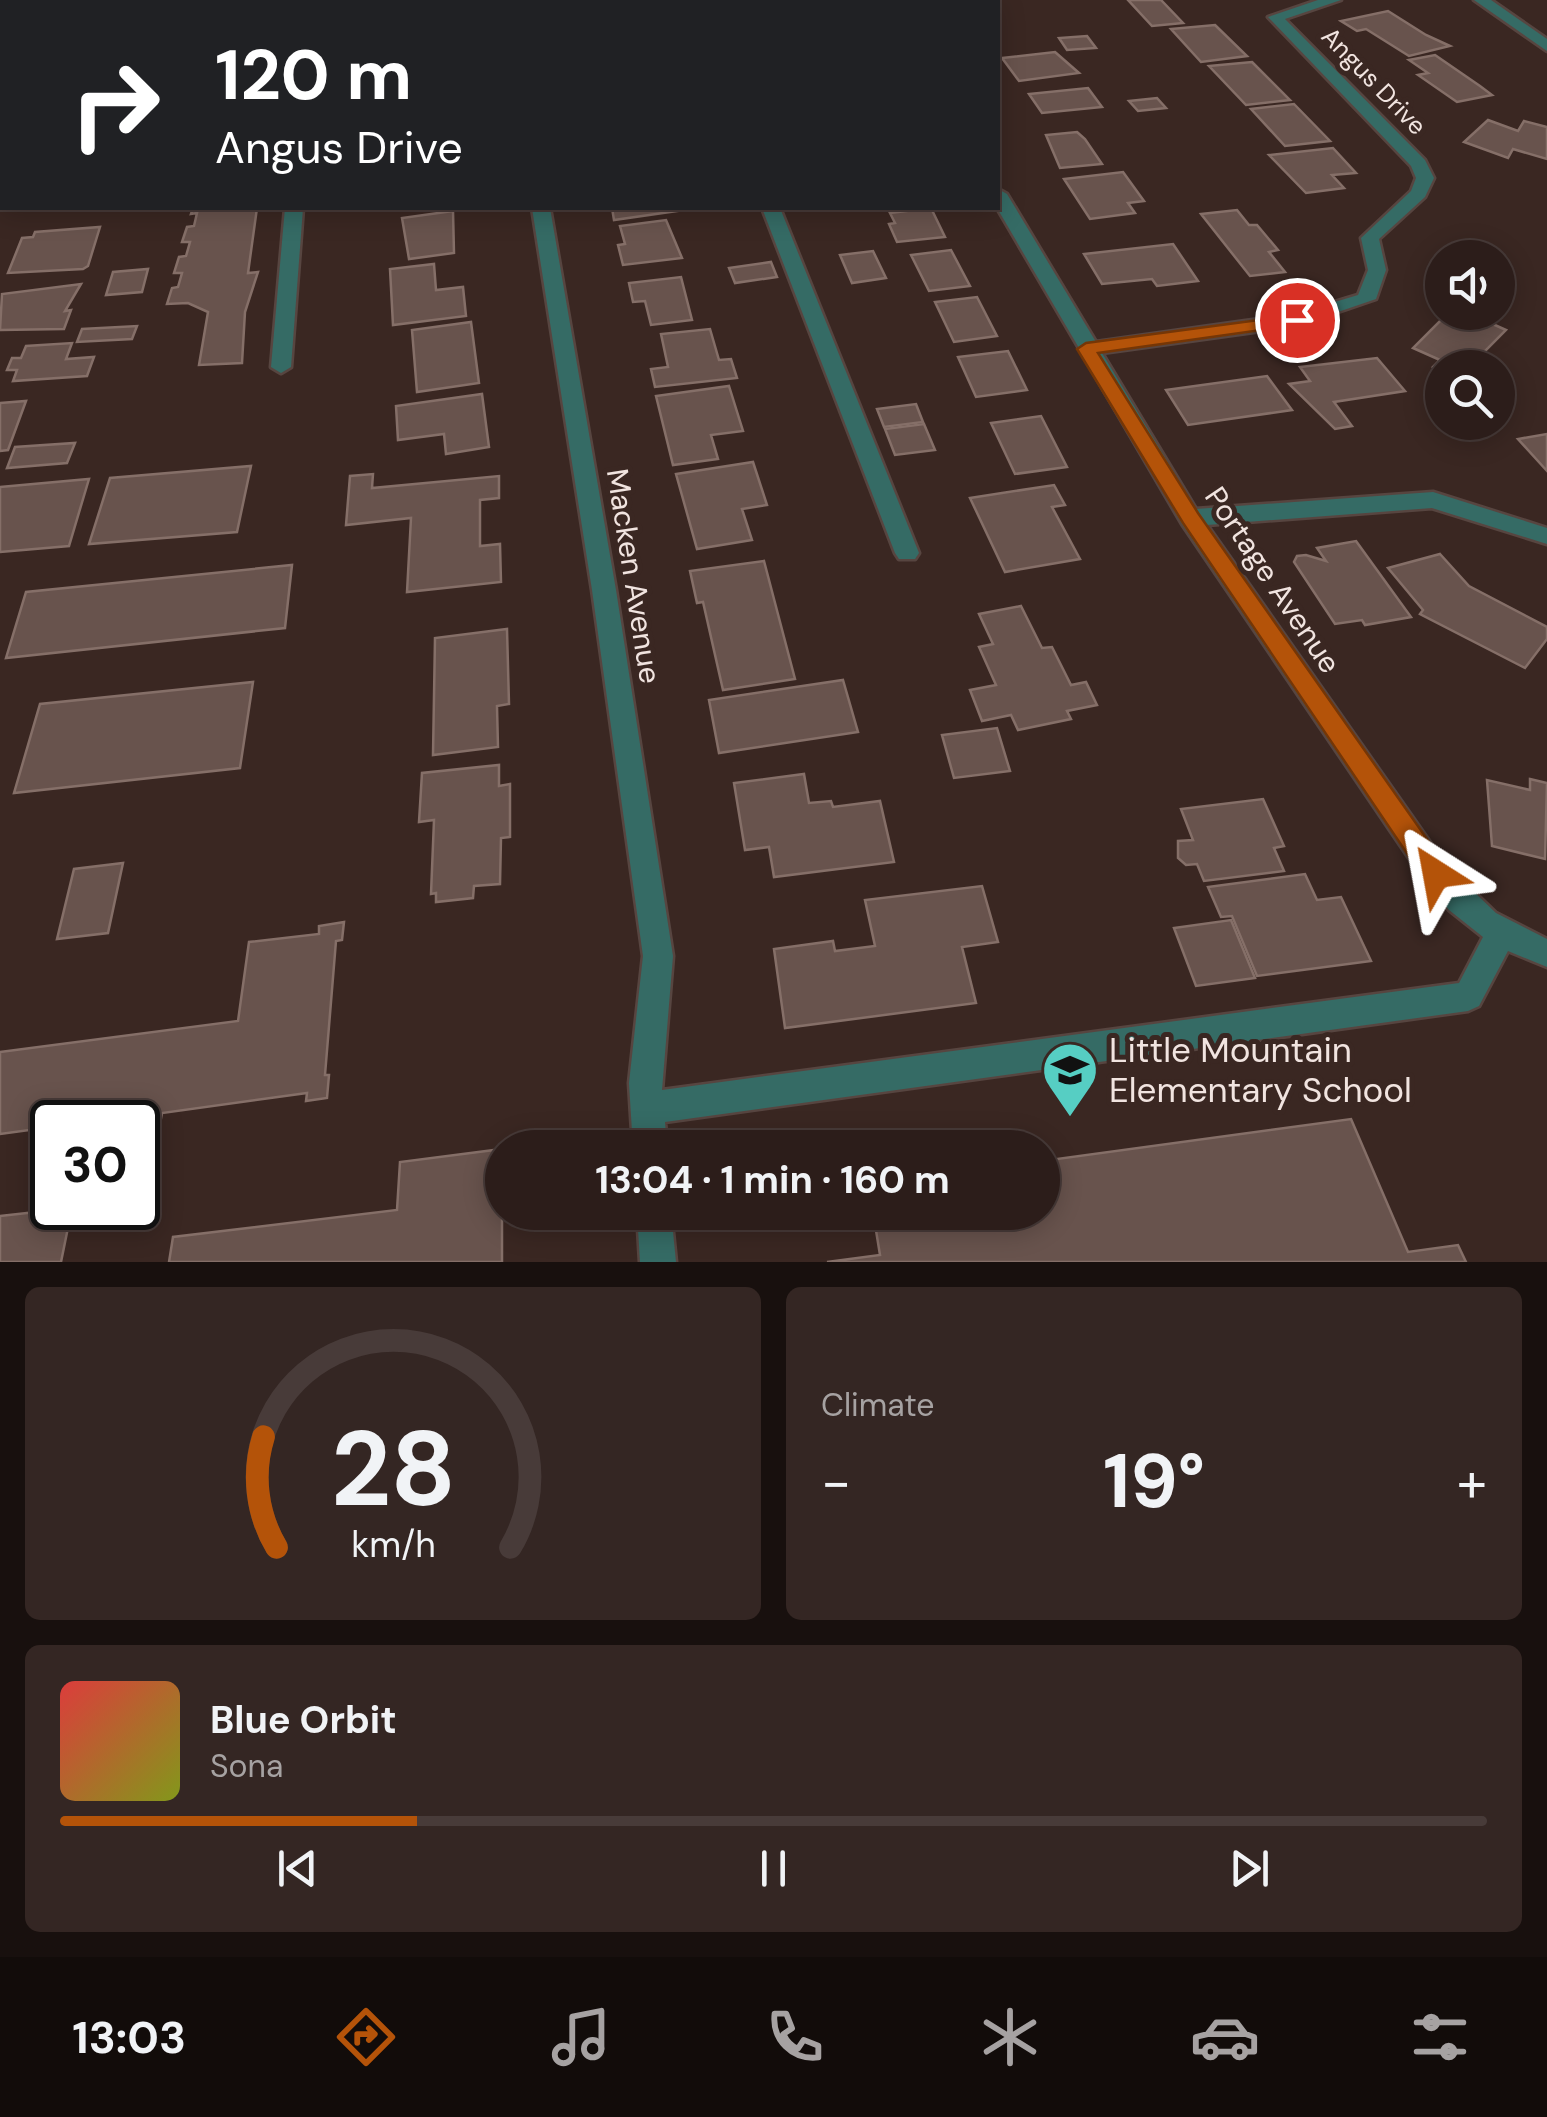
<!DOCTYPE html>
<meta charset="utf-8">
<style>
body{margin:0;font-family:"DM Sans",sans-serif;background:#342623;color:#f1f3f6;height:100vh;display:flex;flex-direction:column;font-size:38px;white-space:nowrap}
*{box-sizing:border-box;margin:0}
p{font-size:32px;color:#a6a2a2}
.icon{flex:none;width:55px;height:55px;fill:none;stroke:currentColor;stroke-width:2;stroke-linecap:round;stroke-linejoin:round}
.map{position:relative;height:1262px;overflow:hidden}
.side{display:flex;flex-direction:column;gap:25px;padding:25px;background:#18100e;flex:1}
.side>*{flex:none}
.banner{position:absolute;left:0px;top:0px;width:1000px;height:210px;box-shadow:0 5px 25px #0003,0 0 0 2px #483b39;background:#202124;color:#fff;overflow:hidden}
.tools{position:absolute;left:1425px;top:240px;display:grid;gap:20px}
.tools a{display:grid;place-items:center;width:90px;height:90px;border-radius:50%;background:#2c1d1a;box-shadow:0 5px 25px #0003,0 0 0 2px #483b39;font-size:50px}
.speed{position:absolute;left:30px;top:1100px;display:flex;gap:20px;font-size:50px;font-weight:700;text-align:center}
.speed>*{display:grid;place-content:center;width:130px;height:130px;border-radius:50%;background:#2c1d1a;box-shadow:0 5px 25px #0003,0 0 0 2px #483b39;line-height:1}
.speed .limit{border:5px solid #111;border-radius:15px;background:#fff;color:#111}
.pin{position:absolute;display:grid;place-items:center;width:85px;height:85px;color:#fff;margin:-42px;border:5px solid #fff;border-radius:50%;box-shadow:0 2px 10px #0007}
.me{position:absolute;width:110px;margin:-55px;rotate:326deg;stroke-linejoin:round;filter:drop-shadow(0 0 8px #0008)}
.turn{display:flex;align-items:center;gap:35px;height:210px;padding:0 50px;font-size:45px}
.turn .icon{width:130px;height:130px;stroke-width:2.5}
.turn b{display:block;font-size:70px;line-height:85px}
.big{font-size:75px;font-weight:700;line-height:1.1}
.side .tile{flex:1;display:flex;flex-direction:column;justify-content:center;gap:15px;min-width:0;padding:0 35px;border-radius:15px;background:#342623}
.side .dial{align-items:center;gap:0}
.dial svg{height:260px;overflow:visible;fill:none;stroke:#483b39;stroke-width:7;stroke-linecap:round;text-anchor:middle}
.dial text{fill:#f1f3f6;stroke:none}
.song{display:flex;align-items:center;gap:30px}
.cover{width:120px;height:120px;border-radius:15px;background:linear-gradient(135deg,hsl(0 70% 55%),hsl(70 70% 35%))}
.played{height:10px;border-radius:5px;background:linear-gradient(90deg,#b45309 25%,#483b39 25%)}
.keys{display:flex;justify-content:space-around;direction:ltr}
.heat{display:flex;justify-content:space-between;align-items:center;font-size:55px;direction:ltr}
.side .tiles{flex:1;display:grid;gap:25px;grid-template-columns:1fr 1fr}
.tile:last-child{grid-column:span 2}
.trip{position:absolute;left:485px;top:1130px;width:575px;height:100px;border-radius:50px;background:#2c1d1a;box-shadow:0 5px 25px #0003,0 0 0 2px #483b39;font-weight:700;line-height:100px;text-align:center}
.menu{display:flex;height:160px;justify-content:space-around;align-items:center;background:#120c0a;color:#a6a2a2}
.menu .icon{width:70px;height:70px}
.menu .active{color:#b45309}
.menu b{font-size:45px;color:#f1f3f6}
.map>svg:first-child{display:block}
</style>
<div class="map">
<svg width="1547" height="1262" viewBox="0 0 1547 1262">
<rect width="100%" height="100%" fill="#3a2722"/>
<!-- building -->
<g fill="#68534d" stroke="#856f68" stroke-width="2.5">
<path d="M1128,0h33l22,23 -31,3z"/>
<path d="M1388,11l38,24 24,11 -41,10 -43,-27 -9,2 -16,-10z"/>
<path d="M1215,25l32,31 -46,6 -30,-33z"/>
<path d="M1087,36l9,12 -29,2 -8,-12z"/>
<path d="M1055,52l24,21 -60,8 -17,-23z"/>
<path d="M1435,55l45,31 12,9 -35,7 -39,-27 10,-2 -19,-13z"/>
<path d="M1252,62l38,38 -44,5 -37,-39z"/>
<path d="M1088,88l14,19 -60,6 -13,-19z"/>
<path d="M1157,98l9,10 -28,3 -9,-10z"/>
<path d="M1294,104l36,37 -45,5 -34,-37z"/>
<path d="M1488,120l30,11 6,-10 23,6v32l-34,-10 -5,9 -44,-16z"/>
<path d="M1077,132l8,7 17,25 -42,4 -14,-33z"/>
<path d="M1333,148l23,25 -24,2 12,13 -38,5 -37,-38z"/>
<path d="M1123,172l21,29 -16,2 7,10 -45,6 -26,-40z"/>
<path d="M193,208h64l-9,65 10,-1 -13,40 -3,51 -43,2 9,-53 -20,-9 -21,1 5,-16 6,-1 4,-14h-8l5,-16 7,-1 4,-14h-8l5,-15 7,-1 3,-13 -6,1z"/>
<path d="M612,208h86l-84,12z"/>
<path d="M931,208l14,29 -48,5 -8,-18 6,-1 -5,-10z"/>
<path d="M1237,210l12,15h8l21,25 -9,2 16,20 -35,4 -49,-62z"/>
<path d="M453,211l1,42 -45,6 -7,-41z"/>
<path d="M666,220l16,38 -59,7 -5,-20 7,-1 -5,-18z"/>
<path d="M100,227l-12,39 -5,3 -75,4 14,-35 11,-1 2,-5z"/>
<path d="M1173,244l25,37 -41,5 -5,-7 -50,5 -18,-30z"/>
<path d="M951,250l19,36 -41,5 -18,-36z"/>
<path d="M873,251l13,27 -34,5 -12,-28z"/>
<path d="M771,262l6,15 -42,6 -6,-15z"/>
<path d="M434,264l2,26 27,-3 3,29 -73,9 -3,-56z"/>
<path d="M148,269l-6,23 -36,3 7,-23z"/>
<path d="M681,277l11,43 -41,5 -6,-24 -12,1 -4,-19z"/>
<path d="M81,284l-16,27 6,-1 -7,19 -64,1 2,-36z"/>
<path d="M977,297l20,39 -43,6 -19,-40z"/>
<path d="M1449,312h17l40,18 -27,27 22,10 -3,4v-3h-56v4l-9,-5 7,-7 -27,-12z"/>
<path d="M471,322l8,61 -62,9 -5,-62z"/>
<path d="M137,326l-5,13 -55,3 5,-13z"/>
<path d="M710,329l9,31 12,-1 6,19 -82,9 -4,-18 17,-2 -7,-33z"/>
<path d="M72,343l-6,16 28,-2 -7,19 -74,5 4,-11h-10l5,-12h9l5,-12z"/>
<path d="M1008,351l19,39 -51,7 -18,-40z"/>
<path d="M1377,358l28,33 -71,11 18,24 -17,3 -46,-45 21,-3 -10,-14z"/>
<path d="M1267,376l25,34 -104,15 -22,-35z"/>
<path d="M729,386l14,45 -32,4 7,24 -45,6 -17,-69z"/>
<path d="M482,394l7,53 -43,7 -2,-20 -46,6 -2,-34z"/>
<path d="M26,401l-18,49 -8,1v-48z"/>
<path d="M916,404l7,18 -39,5 -7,-18z"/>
<path d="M1041,416l26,51 -52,7 -24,-51z"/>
<path d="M924,424l11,26 -40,5 -10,-26z"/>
<path d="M1547,434v37l-29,-32z"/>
<path d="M75,443l-8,20 -60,5 8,-21z"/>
<path d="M753,462l14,43 -25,4 10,31 -55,9 -21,-75z"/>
<path d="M251,466l-14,66 -148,12 21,-66z"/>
<path d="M373,474l-1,14 127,-12v22l-19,2v46l20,-2 1,38 -94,10 4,-74 -65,7 4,-49z"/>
<path d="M89,479l-20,67 -69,6v-65z"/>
<path d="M1054,485l11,20 -13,2 28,52 -75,13 -35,-74z"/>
<path d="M1356,541l55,76 -46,8 -3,-5 -27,4 -41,-62 3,-6 9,-1 20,6 -9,-13z"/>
<path d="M1440,554l29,32 78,41v12l-22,29 -105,-54 3,-4 -35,-42z"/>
<path d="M764,561l31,118 -72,11 -20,-88 -6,1 -7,-32z"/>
<path d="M292,565l-7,63 -279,30 20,-66z"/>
<path d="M1021,606l21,42 10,-1 19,38 15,-3 11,23 -30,6 4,8 -53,11 -7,-15 -29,6 -12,-31 26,-5 -17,-38 14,-3 -14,-30z"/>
<path d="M507,629l2,75 -12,2 1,41 -65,8 2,-117z"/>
<path d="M843,680l15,52 -139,21 -10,-53z"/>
<path d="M253,682l-13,86 -226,25 26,-89z"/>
<path d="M997,728l13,43 -56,7 -12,-43z"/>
<path d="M499,765v21l11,-2v53l-9,1 -1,46 -26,2 -1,12 -37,4v-9l-5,1 3,-74 -15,2 3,-49z"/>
<path d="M804,774l5,29 22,-2 2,6 47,-6 14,61 -120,15 -5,-30 -24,3 -11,-67z"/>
<path d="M1530,779l17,4 -2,76 -53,-13 -5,-66 43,10z"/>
<path d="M1263,799l21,47 -10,2 10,23 -80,10 -7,-17 -11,1 -8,-7v-17l15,-1 -12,-31z"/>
<path d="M123,863l-15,70 -51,6 17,-70z"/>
<path d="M1305,874l12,26 24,-3 30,64 -114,15 -25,-60 -11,1 -13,-30z"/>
<path d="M982,886l16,56 -36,5 14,56 -191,25 -11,-79 59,-8 2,10 40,-5 -10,-46z"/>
<path d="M1231,920l24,58 -59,8 -22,-58z"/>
<path d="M344,922l-2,18 -6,1 -11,134h4l-2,23 -21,3 1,-8 -145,20 -2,11 -22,3v-5h-15v-4l-71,4v5l-52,7v-82l238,-31 11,-79 70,-8v-8z"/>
<path d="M1351,1119l57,133 50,-7 8,17h-639l53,-7 -7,-43h169v-51z"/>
<path d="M502,1149v113h-333l4,-25 224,-27 3,-48z"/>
<path d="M72,1208l-11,54h-61v-46z"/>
</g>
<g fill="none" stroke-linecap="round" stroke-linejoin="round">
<!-- minor casing -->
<g stroke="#574540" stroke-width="5">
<g id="minor">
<rect x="327" y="0" width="14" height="2"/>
<path d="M498,0h14l1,2h-14z"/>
<path d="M682,0h14l1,2h-14z"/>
<path d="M879,0h14l1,2h-14z"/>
<path d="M1318,0h23l-56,19 140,141 9,18 -9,19 -46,42 7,31 -10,29 -79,27 -195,27 94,156 237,-17 114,36v16l-115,-36 -225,17 239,340 50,48 51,26v28l-39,-16 -29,55 -11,5 -803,111 2,26h-34l-4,-65 14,-127 -51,-366 -60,-382h18l66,382 57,366 -11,134 797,-107 24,-46 -34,-27 -23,-27 -244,-359 -185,-316 1,-19 9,5 89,148 199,-28 63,-19 10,-25 -7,-32 50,-47 5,-13 -5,-12 -143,-149z"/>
<path d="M1474,0h17l56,39v12z"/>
<rect x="0" y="9" width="2" height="8"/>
<path d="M285,208h18l-12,159 -10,6 -10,-6z"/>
<path d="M762,208h18l139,345 -4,6h-16l-4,-6z"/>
<path d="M637,1212h34l5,50h-36z"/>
</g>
</g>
<!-- major casing -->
<g stroke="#574540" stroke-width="5">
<path id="major" d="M2,121v13l-2,1v-13z"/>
</g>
<!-- minor -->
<use href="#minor" fill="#356b65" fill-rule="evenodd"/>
<!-- major -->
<use href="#major" fill="#1ca89e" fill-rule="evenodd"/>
</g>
<!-- route -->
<path fill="#b45309" stroke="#753606" stroke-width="2.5" d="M1297,315l9,5 -2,4 -206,29 100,160 248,353 3,8 -3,9 -10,3 -9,-3 -244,-360 -106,-174 9,-6z"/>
<!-- icons -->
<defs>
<g id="school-pin" transform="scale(2.875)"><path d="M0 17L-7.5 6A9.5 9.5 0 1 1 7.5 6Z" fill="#56cec3" stroke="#3a2722"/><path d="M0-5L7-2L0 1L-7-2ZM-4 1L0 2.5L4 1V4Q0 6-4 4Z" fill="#111"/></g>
</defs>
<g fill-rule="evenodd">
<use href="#school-pin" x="1070" y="1070"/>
</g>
<g text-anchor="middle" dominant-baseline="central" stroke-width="10" stroke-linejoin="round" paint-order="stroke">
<!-- far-street labels -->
<g font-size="25" fill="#f1e4e0" stroke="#3a2722">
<text transform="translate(1374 81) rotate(46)">Angus Drive</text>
</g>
<!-- street labels -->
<g font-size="30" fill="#f1e4e0" stroke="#3a2722">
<text transform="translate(634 576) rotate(81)">Macken Avenue</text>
<text transform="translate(1273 580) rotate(56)">Portage Avenue</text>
</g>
<!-- near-poi labels -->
<g font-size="35" fill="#f1e4e0" stroke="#3a2722" text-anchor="start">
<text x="1109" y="1050">Little Mountain<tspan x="1109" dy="40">Elementary School</tspan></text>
</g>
</g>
</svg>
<div class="tools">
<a><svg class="icon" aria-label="sound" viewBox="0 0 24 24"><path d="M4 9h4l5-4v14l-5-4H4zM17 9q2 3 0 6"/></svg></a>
<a><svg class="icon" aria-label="search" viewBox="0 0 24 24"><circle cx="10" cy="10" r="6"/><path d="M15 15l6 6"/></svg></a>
</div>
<div class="speed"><div class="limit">30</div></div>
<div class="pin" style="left:1297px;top:320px;background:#d93025"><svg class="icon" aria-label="arrive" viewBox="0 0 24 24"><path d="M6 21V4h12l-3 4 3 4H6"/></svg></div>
<svg class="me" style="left:1436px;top:874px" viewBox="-20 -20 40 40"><path d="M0-17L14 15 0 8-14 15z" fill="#b45309" stroke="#fff" stroke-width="4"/></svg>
<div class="trip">13:04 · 1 min · 160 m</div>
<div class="banner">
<div class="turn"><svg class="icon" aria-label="right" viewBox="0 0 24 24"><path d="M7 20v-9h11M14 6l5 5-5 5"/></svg><div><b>120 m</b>Angus Drive</div></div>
</div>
</div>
<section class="side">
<div class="tiles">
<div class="tile dial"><svg viewBox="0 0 100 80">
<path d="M14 69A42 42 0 1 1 86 69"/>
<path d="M14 69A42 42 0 0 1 10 35" stroke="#b45309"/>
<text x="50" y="56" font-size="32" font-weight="700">28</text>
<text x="50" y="72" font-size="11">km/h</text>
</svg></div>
<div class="tile"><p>Climate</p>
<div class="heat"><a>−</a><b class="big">19°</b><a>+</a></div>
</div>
<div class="tile">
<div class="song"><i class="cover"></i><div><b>Blue Orbit</b><p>Sona</p></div></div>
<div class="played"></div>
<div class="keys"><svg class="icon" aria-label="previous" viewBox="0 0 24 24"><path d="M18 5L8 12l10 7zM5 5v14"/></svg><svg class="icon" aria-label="pause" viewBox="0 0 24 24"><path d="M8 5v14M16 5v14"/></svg><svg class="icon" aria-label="next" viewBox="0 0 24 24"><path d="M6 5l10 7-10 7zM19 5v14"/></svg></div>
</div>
</div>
</section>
<nav class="menu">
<b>13:03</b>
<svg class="icon active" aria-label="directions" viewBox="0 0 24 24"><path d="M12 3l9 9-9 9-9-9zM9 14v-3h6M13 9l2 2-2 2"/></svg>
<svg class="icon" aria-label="music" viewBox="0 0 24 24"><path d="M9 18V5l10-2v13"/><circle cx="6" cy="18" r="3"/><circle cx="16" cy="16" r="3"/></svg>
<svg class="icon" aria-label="phone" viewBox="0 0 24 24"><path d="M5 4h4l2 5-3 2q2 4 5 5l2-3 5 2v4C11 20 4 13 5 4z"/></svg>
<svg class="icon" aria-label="climate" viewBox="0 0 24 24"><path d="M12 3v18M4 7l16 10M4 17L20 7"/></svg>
<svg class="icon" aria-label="car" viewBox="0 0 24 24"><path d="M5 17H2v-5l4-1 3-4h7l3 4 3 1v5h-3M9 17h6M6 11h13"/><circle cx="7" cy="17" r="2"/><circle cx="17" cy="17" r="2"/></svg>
<svg class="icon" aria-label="filters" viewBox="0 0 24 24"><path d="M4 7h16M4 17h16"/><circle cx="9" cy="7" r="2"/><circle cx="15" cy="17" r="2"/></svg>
</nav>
